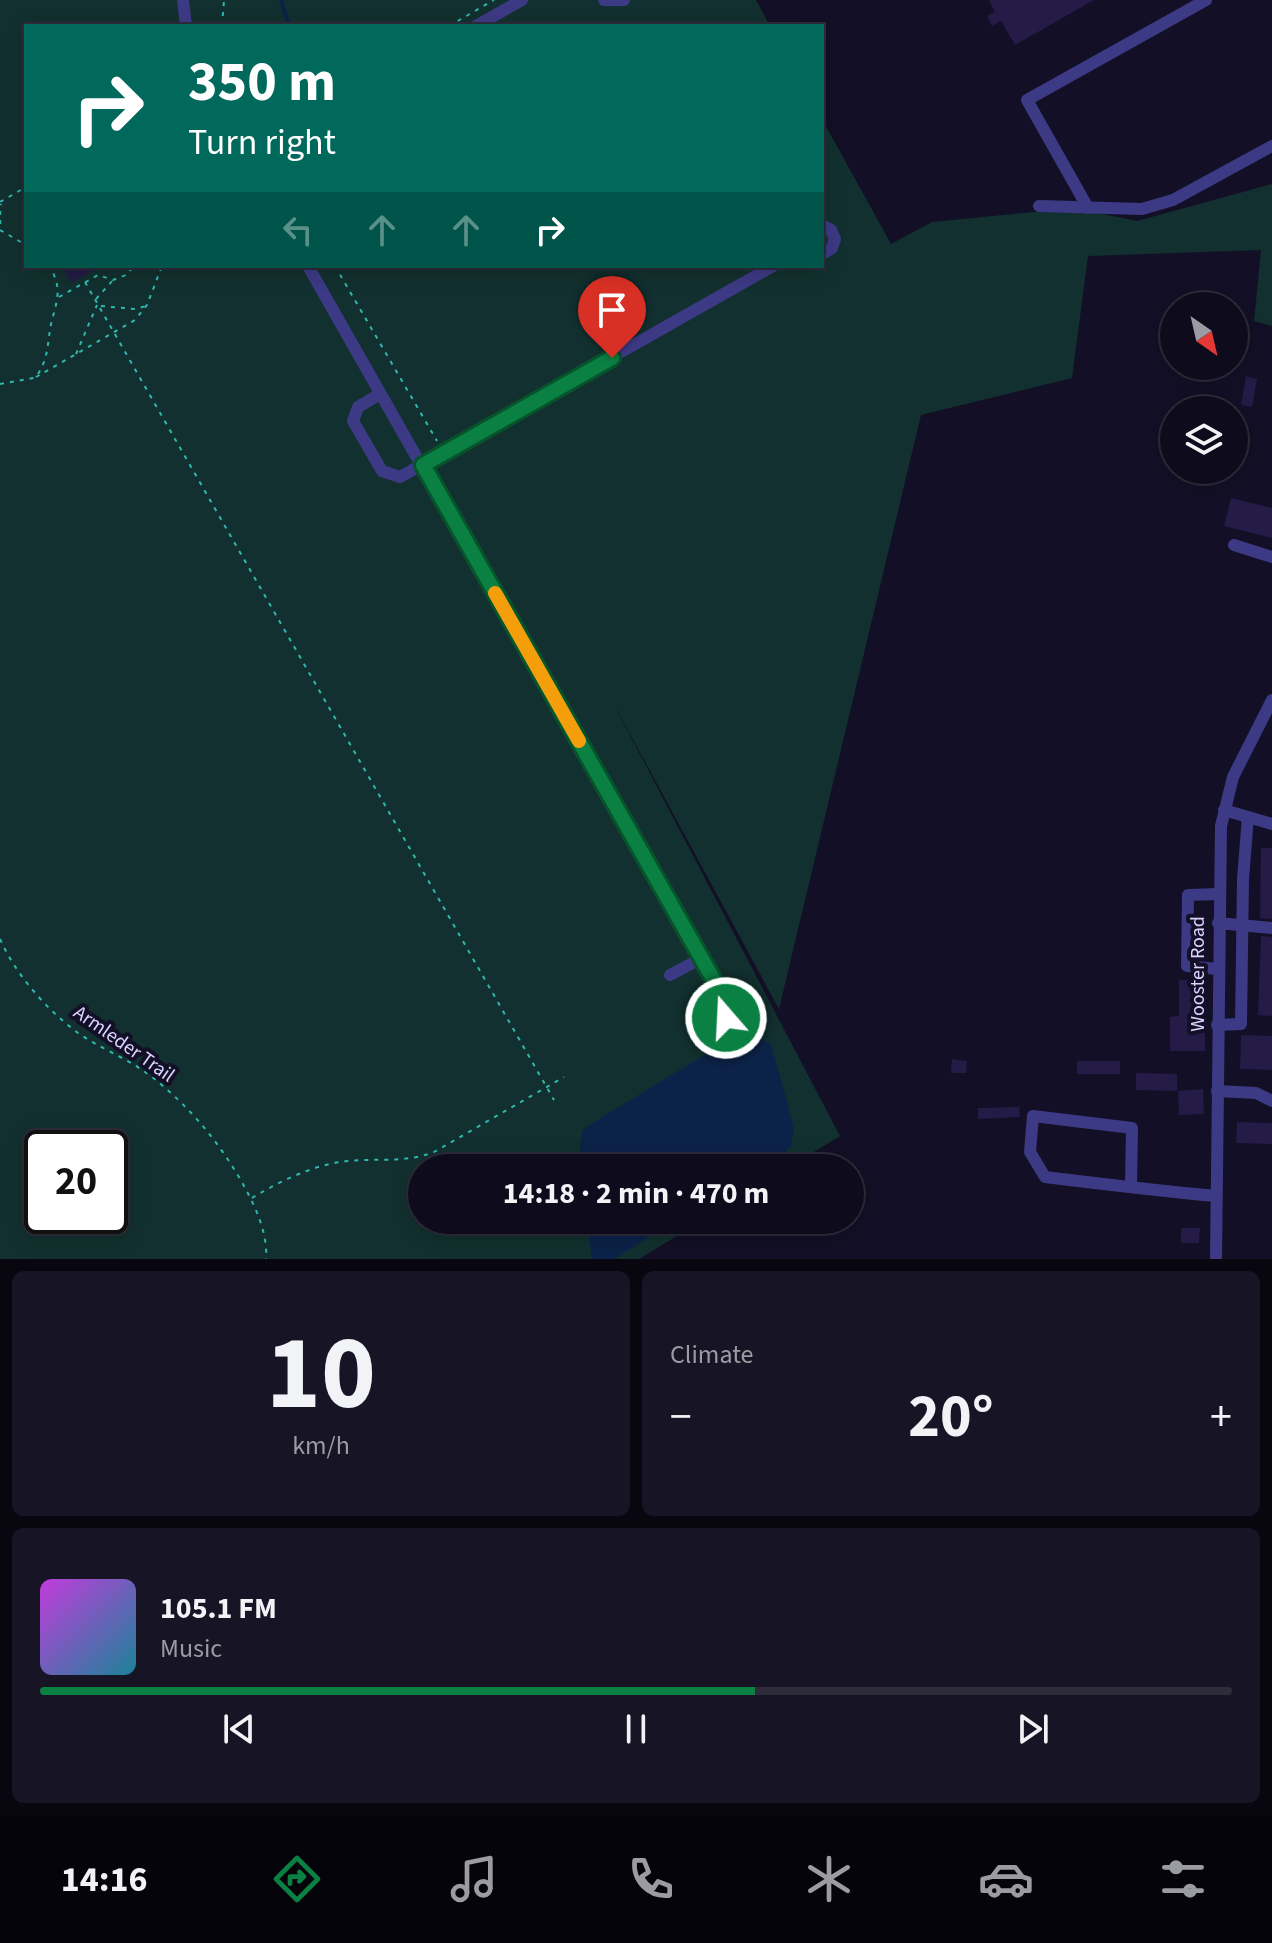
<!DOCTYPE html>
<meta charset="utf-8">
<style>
body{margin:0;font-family:"Source Sans 3",sans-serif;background:#171425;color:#f1f3f6;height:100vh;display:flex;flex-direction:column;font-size:30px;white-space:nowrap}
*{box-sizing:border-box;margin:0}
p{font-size:26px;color:#9b9ba3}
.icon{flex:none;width:44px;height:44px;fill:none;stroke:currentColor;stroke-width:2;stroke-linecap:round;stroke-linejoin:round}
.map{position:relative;height:1259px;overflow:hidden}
.panel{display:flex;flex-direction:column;gap:12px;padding:12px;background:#08060f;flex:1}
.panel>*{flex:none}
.banner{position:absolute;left:24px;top:24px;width:800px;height:244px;border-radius:0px;box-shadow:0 4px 20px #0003,0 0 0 2px #2e2b3b;background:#00695c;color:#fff;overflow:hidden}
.needle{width:52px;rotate:146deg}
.buttons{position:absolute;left:1160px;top:292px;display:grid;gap:16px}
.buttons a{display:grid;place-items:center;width:88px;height:88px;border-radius:50%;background:#0e0b1c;box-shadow:0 4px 20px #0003,0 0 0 2px #2e2b3b;font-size:40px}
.speed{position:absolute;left:24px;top:1130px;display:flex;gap:16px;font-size:40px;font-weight:700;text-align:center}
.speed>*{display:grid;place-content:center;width:104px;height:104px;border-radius:50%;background:#0e0b1c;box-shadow:0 4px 20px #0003,0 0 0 2px #2e2b3b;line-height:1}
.speed .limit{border:4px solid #111;border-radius:12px;background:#fff;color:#111}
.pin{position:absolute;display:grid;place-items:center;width:68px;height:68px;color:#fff;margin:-82px -34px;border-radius:50% 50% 50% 0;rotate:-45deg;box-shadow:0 0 8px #0007}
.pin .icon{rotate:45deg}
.me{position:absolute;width:88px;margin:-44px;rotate:341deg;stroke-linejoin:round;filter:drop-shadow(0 0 6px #0008)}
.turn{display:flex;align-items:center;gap:28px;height:168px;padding:0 32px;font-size:36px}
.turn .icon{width:104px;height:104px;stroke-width:2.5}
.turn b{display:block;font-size:56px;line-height:68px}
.lanes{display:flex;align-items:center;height:76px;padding:0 32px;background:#0003;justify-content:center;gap:40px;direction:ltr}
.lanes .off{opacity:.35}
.big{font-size:60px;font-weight:700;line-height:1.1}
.panel .card{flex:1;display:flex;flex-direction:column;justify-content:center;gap:12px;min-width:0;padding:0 28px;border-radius:12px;background:#171425}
.panel .dial{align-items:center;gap:0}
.dial b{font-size:104px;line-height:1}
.song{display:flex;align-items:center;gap:24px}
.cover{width:96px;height:96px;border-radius:12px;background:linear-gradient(135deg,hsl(290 70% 55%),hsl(190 70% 35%))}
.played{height:8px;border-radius:4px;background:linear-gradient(90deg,#0b8043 60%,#2e2b3b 60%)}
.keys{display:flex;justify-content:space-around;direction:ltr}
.heat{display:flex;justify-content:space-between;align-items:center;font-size:44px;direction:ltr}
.panel .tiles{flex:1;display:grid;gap:12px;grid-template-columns:1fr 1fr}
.card:last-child{grid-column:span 2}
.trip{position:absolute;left:408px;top:1154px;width:456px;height:80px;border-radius:40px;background:#0e0b1c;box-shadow:0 4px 20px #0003,0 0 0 2px #2e2b3b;font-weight:700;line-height:80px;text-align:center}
.tab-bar{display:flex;height:128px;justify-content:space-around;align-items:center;background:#06040b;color:#9b9ba3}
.tab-bar .icon{width:56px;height:56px}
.tab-bar .selected{color:#0b8043}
.tab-bar b{font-size:36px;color:#f1f3f6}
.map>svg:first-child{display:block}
</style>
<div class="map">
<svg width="1272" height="1259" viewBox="0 0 1272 1259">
<rect width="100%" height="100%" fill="#130f26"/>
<!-- green -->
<path fill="#12302f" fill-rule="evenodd" d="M0,0h756l14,26h-744v240h796v-147l69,125 41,-22 141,-14 64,13 135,-37v142l-18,-5 7,-71 -173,6 -16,122 -151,37 -142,594 -168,-310 229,437 -52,32h-366v52h281l-64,39h-639zM42,1148h68v68h-68z"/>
<!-- water -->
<g fill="#0c2248">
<path d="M745,1030l26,14 23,84 -3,19 -22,18 -187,3 -2,-24 3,-15z"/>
<path d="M587,1220h87l-59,39h-23z"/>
</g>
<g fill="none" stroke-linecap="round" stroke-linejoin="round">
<!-- stream -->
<path stroke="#0c2248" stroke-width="4" d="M281,0l8,26"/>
</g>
<!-- building -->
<g fill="#241b47">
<path d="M989,0h105l-79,45 -14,-24 -9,5 -5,-10 8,-4z"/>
<path d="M71,266h31l-31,17 -7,-13z"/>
<path d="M1246,376l11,3 -5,28 -11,-2z"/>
<path d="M1231,498l41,10v30l-48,-12z"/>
<path d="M1261,848h11v71l-12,-1z"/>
<path d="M1261,936l11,1v79l-14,-1z"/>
<path d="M1179,980h26v71h-35v-34l9,-1z"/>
<path d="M1241,1035l31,1v34l-32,-1z"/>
<path d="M952,1059l15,2 -1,12h-15z"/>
<rect x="1077" y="1061" width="43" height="13"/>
<path d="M1136,1073l41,1v17l-41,-1z"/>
<path d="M1203,1089l1,25 -25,1 -1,-24z"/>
<path d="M1019,1107l1,10 -42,2v-11z"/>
<path d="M1237,1122l35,1v21l-36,-1z"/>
<path d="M1181,1228h19l-1,15h-18z"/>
</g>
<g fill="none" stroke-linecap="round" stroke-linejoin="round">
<!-- path -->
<g stroke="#2fb8b0" stroke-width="2" stroke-dasharray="4 6" stroke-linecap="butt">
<path d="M222,26l2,-26"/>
<path d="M449,26l45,-26"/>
<path d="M0,202l26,-15"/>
<path d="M0,215l1,-11"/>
<path d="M0,220l1,9"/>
<path d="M0,230l26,15"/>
<path d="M335,266l102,175"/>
<path d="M85,282l469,818"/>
<path d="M59,297l39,-22 15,5 13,-5 8,-9"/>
<path d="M96,299l17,-19"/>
<path d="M101,306l34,3 11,-3"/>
<path d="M76,354l21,-49"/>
<path d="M38,374c12,-19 9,-35 14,-54 6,-22 10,-34 -3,-54"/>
<path d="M36,377l99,-57 12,-15 15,-39"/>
<path d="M0,384l34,-6"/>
<path d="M0,939c16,36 46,70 78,94 23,16 51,26 74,44 38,30 67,65 91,107 12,22 25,49 23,75"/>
<path d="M252,1198c25,-15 53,-29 82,-35 34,-7 67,2 100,-11l130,-75"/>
</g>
<!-- minor -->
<g stroke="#3d3a85" stroke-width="12">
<path d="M183,0l3,26"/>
<path d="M604,0h20"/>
<path d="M476,26l46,-26"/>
<path d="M1039,206l103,3 31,-9 99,-54"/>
<path d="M1088,208l-61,-108 179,-100"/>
<path d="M822,225l9,5 4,9 -3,9 -10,6"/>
<path d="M308,266l421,741 -3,11 -22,16"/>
<path d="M380,394l-22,13 -5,14 29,50 18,6 373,-211"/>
<path d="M1234,545l38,12"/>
<path d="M1224,810l48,14"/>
<path d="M1218,923l54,5"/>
<path d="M1218,969l-31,-3 1,-71 31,-1"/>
<path d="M670,975l30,-16"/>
<path d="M1217,1025l24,-1 2,-145 5,-62"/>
<path d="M1217,1091l39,2 16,8"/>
<path d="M1131,1187l1,-59 -99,-12 -3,36 15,25c57,7 114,14 171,19"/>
<path d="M1216,1259l5,-433 12,-49 39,-77"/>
</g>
</g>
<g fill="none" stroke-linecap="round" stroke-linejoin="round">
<!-- route casing -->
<g stroke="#07532c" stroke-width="20">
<path id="route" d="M612,358l-189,107 306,542 -3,11"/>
</g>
<!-- route -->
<use href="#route" stroke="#0b8043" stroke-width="14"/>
<!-- slow -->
<path stroke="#f59e0b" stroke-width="14" d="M495,593l84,148"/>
</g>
<g text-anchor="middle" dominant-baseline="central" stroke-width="8" stroke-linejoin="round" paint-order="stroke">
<!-- street labels -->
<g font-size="20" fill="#d9d4ff" stroke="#130f26">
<text transform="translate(1198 974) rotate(-90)">Wooster Road</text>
<text transform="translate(124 1044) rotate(35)">Armleder Trail</text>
</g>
</g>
</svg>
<div class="buttons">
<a><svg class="needle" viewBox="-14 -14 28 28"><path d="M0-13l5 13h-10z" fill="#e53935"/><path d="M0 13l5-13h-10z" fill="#9b9ba3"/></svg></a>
<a><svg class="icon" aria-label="layers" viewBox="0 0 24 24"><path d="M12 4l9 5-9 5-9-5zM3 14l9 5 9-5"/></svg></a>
</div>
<div class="speed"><div class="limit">20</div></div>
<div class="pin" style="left:612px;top:358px;background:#d93025"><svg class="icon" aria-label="arrive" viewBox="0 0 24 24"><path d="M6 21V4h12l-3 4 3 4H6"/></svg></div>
<svg class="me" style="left:726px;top:1018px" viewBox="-20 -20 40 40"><circle r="17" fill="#0b8043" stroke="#fff" stroke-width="3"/><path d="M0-11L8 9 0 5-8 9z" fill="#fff"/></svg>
<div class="trip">14:18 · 2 min · 470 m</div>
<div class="banner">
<div class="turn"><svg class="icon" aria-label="right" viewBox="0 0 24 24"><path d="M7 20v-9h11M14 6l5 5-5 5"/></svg><div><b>350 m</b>Turn right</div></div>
<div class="lanes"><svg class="icon off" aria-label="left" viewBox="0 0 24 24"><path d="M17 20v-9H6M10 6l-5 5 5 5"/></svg><svg class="icon off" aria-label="ahead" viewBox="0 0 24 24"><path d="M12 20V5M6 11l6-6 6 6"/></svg><svg class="icon off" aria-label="ahead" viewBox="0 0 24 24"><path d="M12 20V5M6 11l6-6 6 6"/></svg><svg class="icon" aria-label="right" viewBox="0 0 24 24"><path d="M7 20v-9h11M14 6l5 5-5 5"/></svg></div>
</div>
</div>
<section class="panel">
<div class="tiles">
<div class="card dial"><b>10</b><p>km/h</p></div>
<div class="card"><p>Climate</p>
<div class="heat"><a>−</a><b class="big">20°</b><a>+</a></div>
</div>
<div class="card">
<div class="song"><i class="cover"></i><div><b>105.1 FM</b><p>Music</p></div></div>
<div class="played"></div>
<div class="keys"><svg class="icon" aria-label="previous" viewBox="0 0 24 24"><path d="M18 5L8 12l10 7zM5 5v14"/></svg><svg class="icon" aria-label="pause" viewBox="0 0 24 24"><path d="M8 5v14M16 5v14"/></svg><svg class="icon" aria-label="next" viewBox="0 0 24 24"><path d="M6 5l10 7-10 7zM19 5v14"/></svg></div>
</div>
</div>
</section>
<nav class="tab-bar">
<b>14:16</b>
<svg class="icon selected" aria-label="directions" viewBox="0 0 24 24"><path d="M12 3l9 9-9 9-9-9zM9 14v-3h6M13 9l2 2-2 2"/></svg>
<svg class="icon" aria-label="music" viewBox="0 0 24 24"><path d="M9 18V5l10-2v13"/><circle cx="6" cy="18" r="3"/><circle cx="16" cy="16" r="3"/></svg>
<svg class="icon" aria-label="phone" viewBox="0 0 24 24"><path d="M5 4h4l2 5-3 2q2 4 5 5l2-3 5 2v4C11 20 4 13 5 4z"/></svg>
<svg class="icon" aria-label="climate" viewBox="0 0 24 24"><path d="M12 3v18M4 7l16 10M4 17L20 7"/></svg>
<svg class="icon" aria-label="car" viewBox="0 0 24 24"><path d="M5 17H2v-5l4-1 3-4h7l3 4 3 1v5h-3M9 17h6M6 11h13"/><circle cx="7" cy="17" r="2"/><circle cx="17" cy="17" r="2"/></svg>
<svg class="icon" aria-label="filters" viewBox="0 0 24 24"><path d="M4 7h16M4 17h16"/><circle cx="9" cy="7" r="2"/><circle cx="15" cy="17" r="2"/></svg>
</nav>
